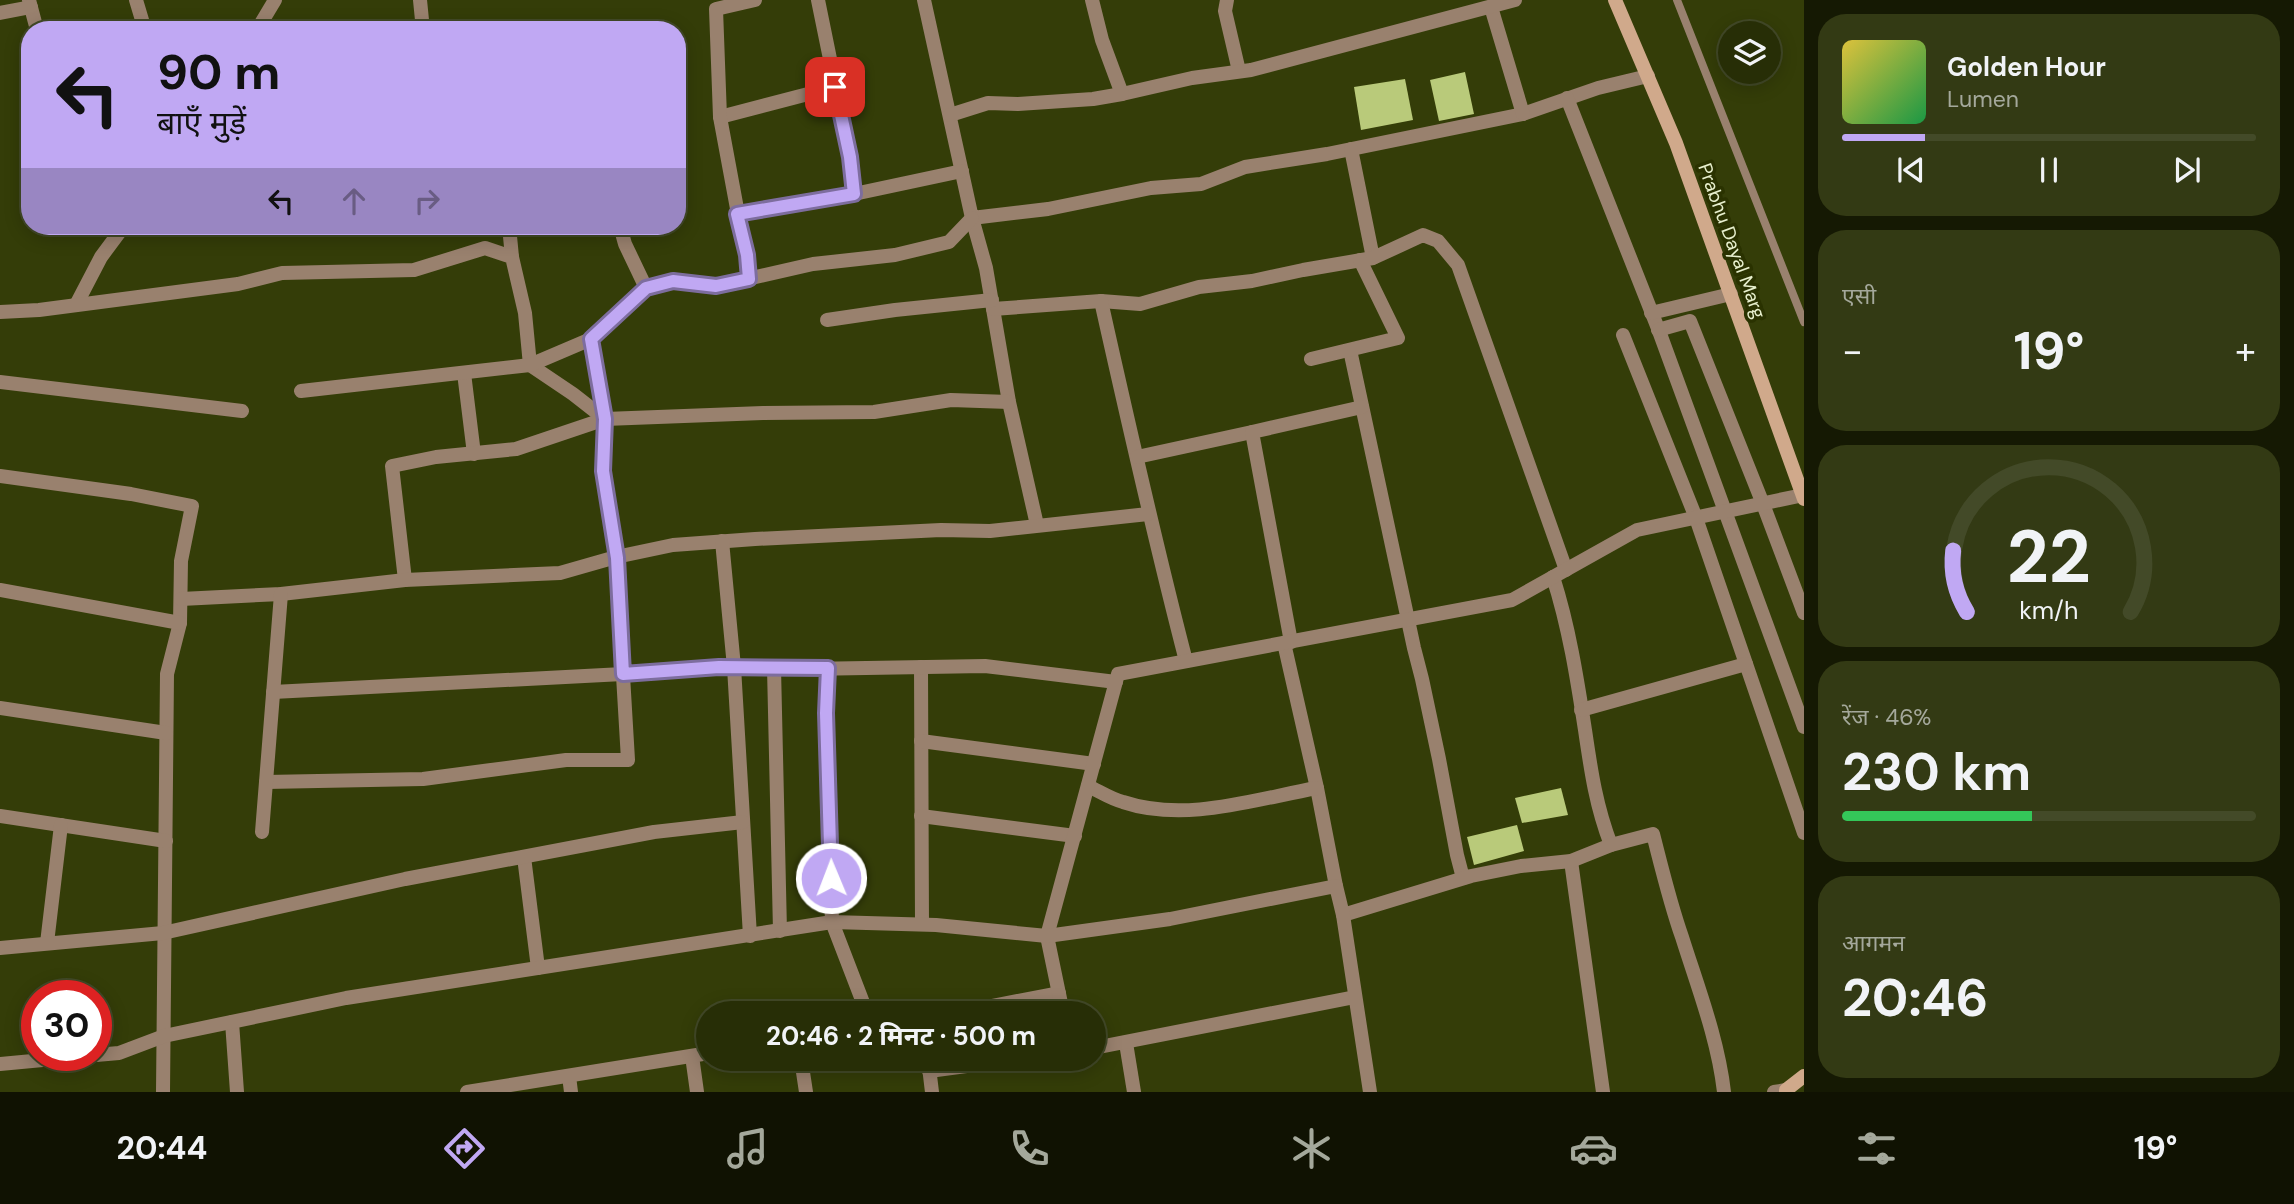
<!DOCTYPE html>
<html lang="hi">
<meta charset="utf-8">
<style>
body{margin:0;font-family:"DM Sans","Noto Sans Devanagari",sans-serif;background:#333a14;color:#f1f3f6;height:100vh;display:flex;flex-direction:column;font-size:26px;white-space:nowrap}
*{box-sizing:border-box;margin:0}
p{font-size:23px;color:#a4a89b}
.icon{flex:none;width:38px;height:38px;fill:none;stroke:currentColor;stroke-width:2;stroke-linecap:round;stroke-linejoin:round}
.map{position:relative;flex:1;overflow:hidden}
.panel{display:flex;flex-direction:column;gap:14px;padding:14px;background:#151903;width:490px}
.panel>*{flex:none}
.banner{position:absolute;left:21px;top:21px;width:665px;height:214px;border-radius:28px;box-shadow:0 4px 18px #0003,0 0 0 2px #434a28;background:#c0a8f3;color:#111;overflow:hidden}
.tools{position:absolute;left:1718px;top:21px;display:grid;gap:14px}
.tools a{display:grid;place-items:center;width:63px;height:63px;border-radius:50%;background:#272e06;box-shadow:0 4px 18px #0003,0 0 0 2px #434a28;font-size:35px}
.speed{position:absolute;left:21px;top:980px;display:flex;gap:14px;font-size:35px;font-weight:700;text-align:center}
.speed>*{display:grid;place-content:center;width:91px;height:91px;border-radius:50%;background:#272e06;box-shadow:0 4px 18px #0003,0 0 0 2px #434a28;line-height:1}
.speed .limit{border:10px solid #d22;background:#fff;color:#111}
.pin{position:absolute;display:grid;place-items:center;width:60px;height:60px;color:#fff;margin:-30px;border-radius:14px;box-shadow:0 4px 10px #0006}
.me{position:absolute;width:77px;margin:-38px;rotate:359deg;stroke-linejoin:round;filter:drop-shadow(0 0 5px #0008)}
.turn{display:flex;align-items:center;gap:24px;height:147px;padding:0 21px;font-size:32px}
.turn .icon{width:91px;height:91px;stroke-width:2.5}
.turn b{display:block;font-size:49px;line-height:60px}
.lanes{display:flex;align-items:center;height:66px;padding:0 21px;background:#0003;justify-content:center;gap:35px;direction:ltr}
.lanes .off{opacity:.35}
.big{font-size:52px;font-weight:700;line-height:1.1}
.panel .widget{flex:1;display:flex;flex-direction:column;justify-content:center;gap:10px;min-width:0;padding:0 24px;border-radius:28px;background:#333a14}
.panel .dial{align-items:center;gap:0}
.dial svg{height:182px;overflow:visible;fill:none;stroke:#434a28;stroke-width:7;stroke-linecap:round;text-anchor:middle}
.dial text{fill:#f1f3f6;stroke:none}
.song{display:flex;align-items:center;gap:21px}
.cover{width:84px;height:84px;border-radius:10px;background:linear-gradient(135deg,hsl(50 70% 55%),hsl(140 70% 35%))}
.played{height:7px;border-radius:4px;background:linear-gradient(90deg,#c0a8f3 20%,#434a28 20%)}
.keys{display:flex;justify-content:space-around;direction:ltr}
.heat{display:flex;justify-content:space-between;align-items:center;font-size:38px;direction:ltr}
.charge{height:10px;border-radius:5px;background:linear-gradient(90deg,#34c759 46%,#434a28 0)}
.trip{position:absolute;left:696px;top:1001px;width:410px;height:70px;border-radius:35px;background:#272e06;box-shadow:0 4px 18px #0003,0 0 0 2px #434a28;font-weight:700;line-height:70px;text-align:center}
.tabs{display:flex;height:112px;justify-content:space-around;align-items:center;background:#101202;color:#a4a89b}
.tabs .icon{width:49px;height:49px}
.tabs .active{color:#c0a8f3}
.tabs b{font-size:32px;color:#f1f3f6}
main{display:flex;flex:1;min-height:0}
.map>svg:first-child{display:block}
</style>
<main>
<div class="map">
<svg width="1804" height="1092" viewBox="0 0 1804 1092">
<rect width="100%" height="100%" fill="#343d08"/>
<!-- building -->
<g fill="#b9ca7a">
<path d="M1465,72l9,42 -35,7 -9,-41z"/>
<path d="M1405,79l8,41 -52,10 -7,-43z"/>
<path d="M1561,788l7,27 -46,8 -7,-25z"/>
<path d="M1517,825l7,26 -50,14 -7,-28z"/>
</g>
<g fill="none" stroke-linecap="round" stroke-linejoin="round">
<!-- lane -->
<path stroke="#99816e" stroke-width="8" d="M1677,0l127,322"/>
<!-- street -->
<g stroke="#99816e" stroke-width="14">
<path d="M29,0l8,30"/>
<path d="M136,0l9,30"/>
<path d="M420,0l3,30"/>
<path d="M924,0l48,218 76,-9 103,-21 50,-4 44,-17 82,-13 196,-40 75,-26 50,-12"/>
<path d="M1227,0l-2,11 14,60"/>
<path d="M1491,7l32,107"/>
<path d="M0,13l31,-6"/>
<path d="M257,30l18,-30"/>
<path d="M1122,94l70,-16 59,-8 264,-70"/>
<path d="M1567,98l92,233 145,396"/>
<path d="M950,115l38,-12 30,1 75,-5 29,-5 -20,-54 -10,-40"/>
<path d="M720,117l115,-30"/>
<path d="M1351,149l22,109"/>
<path d="M854,194l108,-23"/>
<path d="M738,214l-18,-97 -4,-108 39,-9"/>
<path d="M972,218l14,50 23,134 28,123"/>
<path d="M509,226l3,31"/>
<path d="M620,226l5,18 21,44"/>
<path d="M749,280l-2,-25 -9,-41 116,-20 -4,-37 -32,-157"/>
<path d="M1101,301l39,3 59,-17 53,-6 51,-11 70,-12 50,-23 15,6 20,24 108,305"/>
<path d="M76,305l25,-48 23,-31"/>
<path d="M993,309l108,-8c27,121 54,241 85,360"/>
<path d="M0,312l39,-2 199,-26 44,-11 132,-3 71,-22 27,9 13,56 5,52"/>
<path d="M1651,313l80,-19"/>
<path d="M827,320l68,-10 97,-10"/>
<path d="M1658,330l32,-9 73,183 41,109"/>
<path d="M1623,335l73,183 108,315"/>
<path d="M1350,350l64,298 8,31 17,80 18,96 6,23"/>
<path d="M1311,359l87,-21 -38,-78"/>
<path d="M530,365l43,29 32,25"/>
<path d="M464,373l10,81"/>
<path d="M0,382l242,29"/>
<path d="M301,391l229,-26 61,-26"/>
<path d="M1009,402l-58,-2 -77,12 -111,1 -158,6 -2,52 13,86 57,-12 82,-6 186,-9 49,1 158,-17"/>
<path d="M605,419l-14,-80 55,-51 27,-7 43,5 97,-22 82,-9 54,-13 23,-24"/>
<path d="M1137,457l115,-25"/>
<path d="M0,476l131,18 61,12 -11,55 -1,62 -13,51 -4,418"/>
<path d="M722,541l12,126 16,269"/>
<path d="M1553,577c16,50 24,101 32,153 6,41 11,76 26,115"/>
<path d="M405,580l-13,-114 44,-9 80,-8 89,-30"/>
<path d="M0,590l180,33"/>
<path d="M181,599l100,-5 124,-14 155,-7 56,-16 12,203h-62l-143,19 -157,3"/>
<path d="M1291,642l-39,-210 110,-25"/>
<path d="M1284,643l33,145 19,98"/>
<path d="M921,667l1,257"/>
<path d="M774,668l6,263"/>
<path d="M828,668l-2,45 6,209 35,91"/>
<path d="M273,692l350,-18 96,-7 88,2 178,-3 131,16"/>
<path d="M0,708l166,25"/>
<path d="M1581,710l165,-46"/>
<path d="M921,741l173,23"/>
<path d="M1088,786c11,5 23,13 35,16 63,21 132,-3 194,-14"/>
<path d="M0,816l166,25"/>
<path d="M921,816l154,20"/>
<path d="M262,832l19,-238"/>
<path d="M524,857l14,111"/>
<path d="M1571,861l32,231"/>
<path d="M1343,915l128,-39 50,-10 50,-5 40,-16 42,-11c9,35 17,69 29,103 16,51 36,102 42,155"/>
<path d="M47,943l14,-118"/>
<path d="M0,948l163,-15 242,-54 249,-47 89,-10"/>
<path d="M956,1013l103,-20"/>
<path d="M1063,1013l-16,-77 71,-262 394,-74 125,-70 166,-35"/>
<path d="M232,1022l5,70"/>
<path d="M1126,1043l8,49"/>
<path d="M1094,1048l261,-51"/>
<path d="M96,1055l23,-2 45,-17 182,-38 486,-76 104,3 111,11 123,-17 166,-33 7,29 27,177"/>
<path d="M692,1056l5,36"/>
<path d="M801,1059l5,33"/>
<path d="M928,1059l4,33"/>
<path d="M0,1064l96,-9"/>
<path d="M929,1071l90,-12"/>
<path d="M569,1076l2,16"/>
<path d="M467,1092l242,-39"/>
<path d="M1774,1092l12,-2"/>
</g>
<!-- secondary -->
<g stroke="#d0a98b" stroke-width="14">
<path d="M1615,0l61,143 128,356"/>
<path d="M1786,1092v-2l18,-14"/>
</g>
</g>
<g fill="none" stroke-linecap="round" stroke-linejoin="round">
<!-- route casing -->
<g stroke="#7d6d9e" stroke-width="18">
<path id="route" d="M831,878l-5,-165 2,-45 -109,-1 -96,7 -6,-116 -14,-87 2,-52 -14,-80 55,-51 27,-7 43,5 33,-7 -2,-24 -10,-41 117,-20 -4,-37 -15,-70"/>
</g>
<!-- route -->
<use href="#route" stroke="#c0a8f3" stroke-width="12"/>
</g>
<g text-anchor="middle" dominant-baseline="central" stroke-width="7" stroke-linejoin="round" paint-order="stroke">
<!-- street labels -->
<g font-size="19" fill="#e8f0ce" stroke="#2a3200">
<text transform="translate(1732 241) rotate(70)">Prabhu Dayal Marg</text>
</g>
</g>
</svg>
<div class="tools">
<a><svg class="icon" aria-label="layers" viewBox="0 0 24 24"><path d="M12 4l9 5-9 5-9-5zM3 14l9 5 9-5"/></svg></a>
</div>
<div class="speed"><div class="limit">30</div></div>
<div class="pin" style="left:835px;top:87px;background:#d93025"><svg class="icon" aria-label="arrive" viewBox="0 0 24 24"><path d="M6 21V4h12l-3 4 3 4H6"/></svg></div>
<svg class="me" style="left:831px;top:878px" viewBox="-20 -20 40 40"><circle r="17" fill="#c0a8f3" stroke="#fff" stroke-width="3"/><path d="M0-11L8 9 0 5-8 9z" fill="#fff"/></svg>
<div class="trip">20:46 · 2 मिनट · 500 m</div>
<div class="banner">
<div class="turn"><svg class="icon" aria-label="left" viewBox="0 0 24 24"><path d="M17 20v-9H6M10 6l-5 5 5 5"/></svg><div><b>90 m</b>बाएँ मुड़ें</div></div>
<div class="lanes"><svg class="icon" aria-label="left" viewBox="0 0 24 24"><path d="M17 20v-9H6M10 6l-5 5 5 5"/></svg><svg class="icon off" aria-label="ahead" viewBox="0 0 24 24"><path d="M12 20V5M6 11l6-6 6 6"/></svg><svg class="icon off" aria-label="right" viewBox="0 0 24 24"><path d="M7 20v-9h11M14 6l5 5-5 5"/></svg></div>
</div>
</div>
<section class="panel">
<div class="widget">
<div class="song"><i class="cover"></i><div><b>Golden Hour</b><p>Lumen</p></div></div>
<div class="played"></div>
<div class="keys"><svg class="icon" aria-label="previous" viewBox="0 0 24 24"><path d="M18 5L8 12l10 7zM5 5v14"/></svg><svg class="icon" aria-label="pause" viewBox="0 0 24 24"><path d="M8 5v14M16 5v14"/></svg><svg class="icon" aria-label="next" viewBox="0 0 24 24"><path d="M6 5l10 7-10 7zM19 5v14"/></svg></div>
</div>
<div class="widget"><p>एसी</p>
<div class="heat"><a>−</a><b class="big">19°</b><a>+</a></div>
</div>
<div class="widget dial"><svg viewBox="0 0 100 80">
<path d="M14 69A42 42 0 1 1 86 69"/>
<path d="M14 69A42 42 0 0 1 8 42" stroke="#c0a8f3"/>
<text x="50" y="56" font-size="32" font-weight="700">22</text>
<text x="50" y="72" font-size="11">km/h</text>
</svg></div>
<div class="widget"><p>रेंज · 46%</p><b class="big">230 km</b><div class="charge"></div></div>
<div class="widget"><p>आगमन</p><b class="big">20:46</b></div>
</section>
</main>
<nav class="tabs">
<b>20:44</b>
<svg class="icon active" aria-label="directions" viewBox="0 0 24 24"><path d="M12 3l9 9-9 9-9-9zM9 14v-3h6M13 9l2 2-2 2"/></svg>
<svg class="icon" aria-label="music" viewBox="0 0 24 24"><path d="M9 18V5l10-2v13"/><circle cx="6" cy="18" r="3"/><circle cx="16" cy="16" r="3"/></svg>
<svg class="icon" aria-label="phone" viewBox="0 0 24 24"><path d="M5 4h4l2 5-3 2q2 4 5 5l2-3 5 2v4C11 20 4 13 5 4z"/></svg>
<svg class="icon" aria-label="climate" viewBox="0 0 24 24"><path d="M12 3v18M4 7l16 10M4 17L20 7"/></svg>
<svg class="icon" aria-label="car" viewBox="0 0 24 24"><path d="M5 17H2v-5l4-1 3-4h7l3 4 3 1v5h-3M9 17h6M6 11h13"/><circle cx="7" cy="17" r="2"/><circle cx="17" cy="17" r="2"/></svg>
<svg class="icon" aria-label="filters" viewBox="0 0 24 24"><path d="M4 7h16M4 17h16"/><circle cx="9" cy="7" r="2"/><circle cx="15" cy="17" r="2"/></svg>
<b>19°</b>
</nav>
